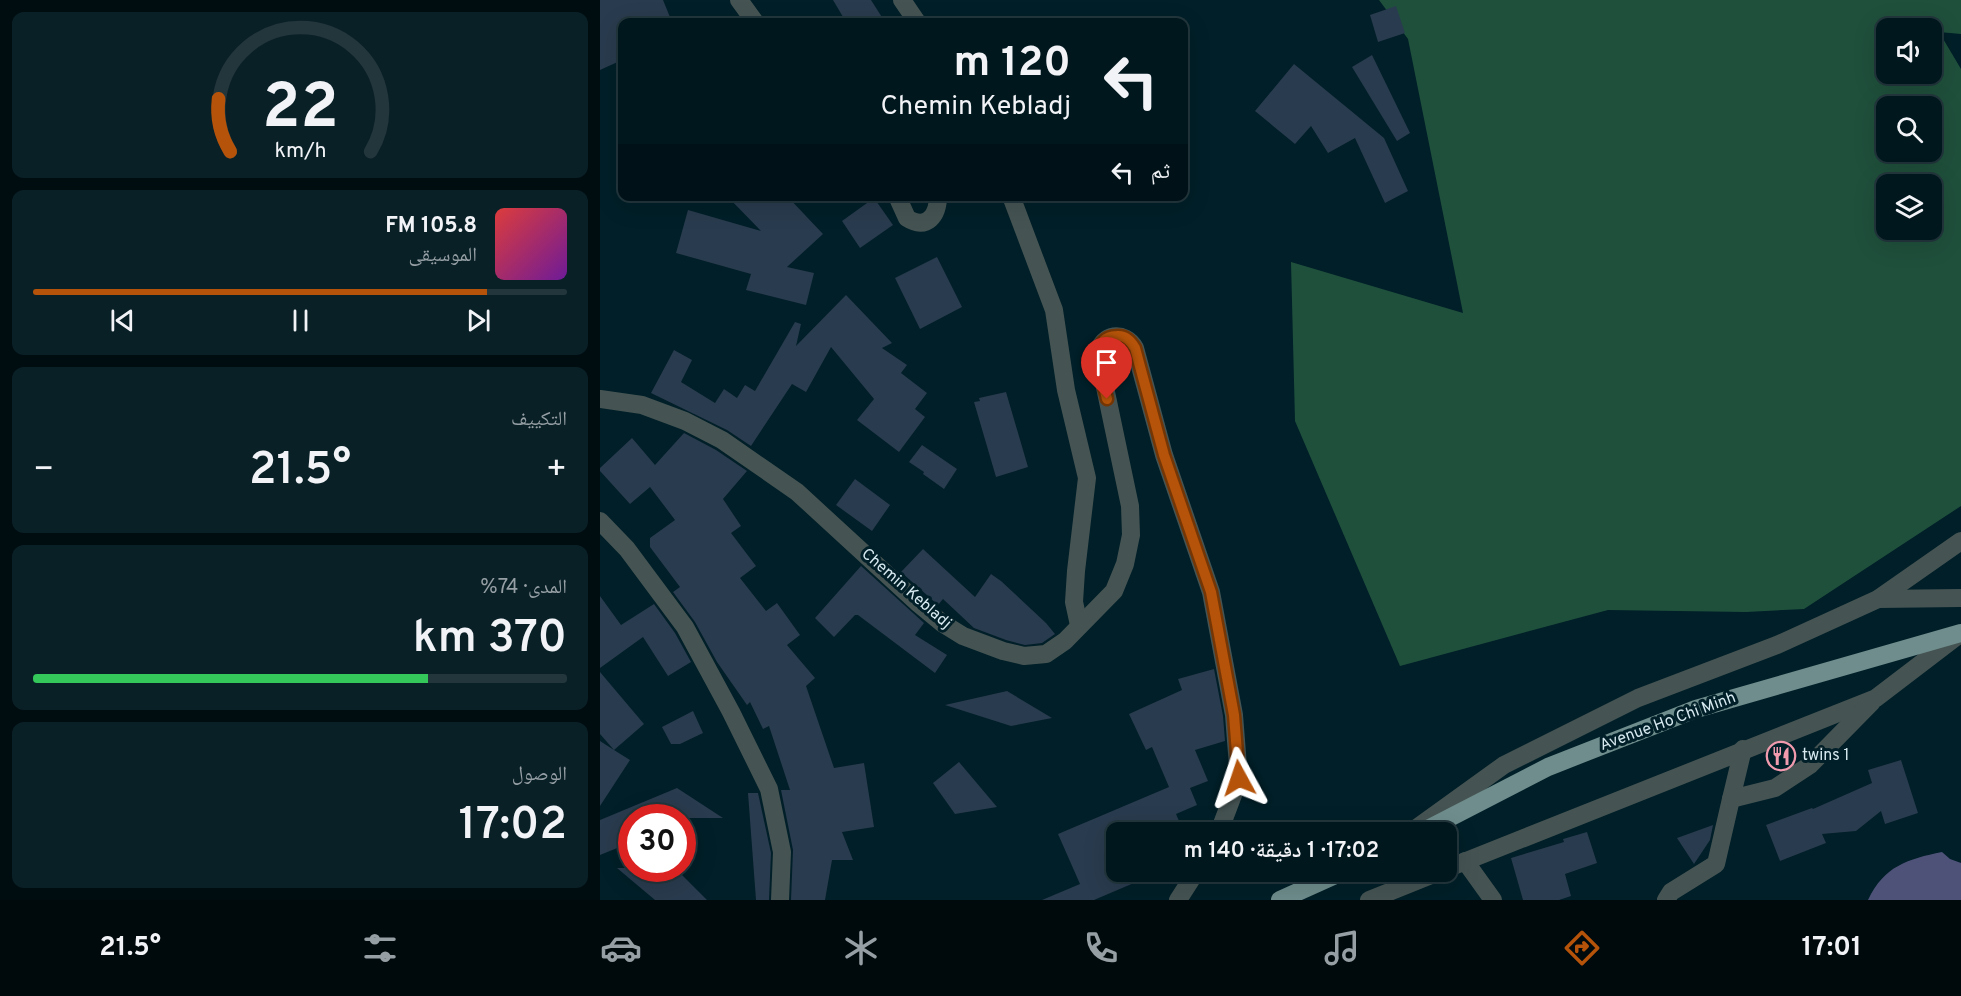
<!DOCTYPE html>
<html lang="ar">
<meta charset="utf-8">
<style>
body{margin:0;font-family:Overpass,"Noto Naskh Arabic",sans-serif;background:#0a2027;color:#f1f3f6;direction:rtl;height:100vh;display:flex;flex-direction:column;font-size:22px;white-space:nowrap}
*{box-sizing:border-box;margin:0}
p{font-size:20px;color:#959fa4}
.icon{flex:none;width:33px;height:33px;fill:none;stroke:currentColor;stroke-width:2;stroke-linecap:round;stroke-linejoin:round}
.map{position:relative;flex:1;overflow:hidden;direction:ltr}
.panel{display:flex;flex-direction:column;gap:12px;padding:12px;background:#000d10;width:600px}
.panel>*{flex:none}
.guide{position:absolute;left:18px;top:18px;width:570px;height:183px;border-radius:12px;box-shadow:0 6px 24px #0002,0 0 0 2px #22363c;direction:rtl;background:#00171e;color:#f1f3f6;overflow:hidden}
.buttons{position:absolute;left:1276px;top:18px;display:grid;gap:12px}
.buttons a{display:grid;place-items:center;width:66px;height:66px;border-radius:12px;background:#00171e;box-shadow:0 6px 24px #0002,0 0 0 2px #22363c;font-size:30px}
.speed{position:absolute;left:18px;top:804px;display:flex;gap:12px;font-size:30px;font-weight:700;text-align:center}
.speed>*{display:grid;place-content:center;width:78px;height:78px;border-radius:50%;background:#00171e;box-shadow:0 6px 24px #0002,0 0 0 2px #22363c;line-height:1}
.speed .limit{border:9px solid #d22;background:#fff;color:#111}
.pin{position:absolute;display:grid;place-items:center;width:51px;height:51px;color:#fff;margin:-62px -26px;border-radius:50% 50% 50% 0;rotate:-45deg;box-shadow:0 0 6px #0007}
.pin .icon{rotate:45deg}
.me{position:absolute;width:66px;margin:-33px;rotate:355deg;stroke-linejoin:round;filter:drop-shadow(0 0 4px #0008)}
.turn{display:flex;align-items:center;gap:21px;height:126px;padding:0 18px;font-size:27px}
.turn .icon{width:78px;height:78px;stroke-width:2.5}
.turn b{display:block;font-size:42px;line-height:51px}
.then{display:flex;align-items:center;height:57px;padding:0 18px;background:#0003;gap:12px;font-size:22px}
.big{font-size:45px;font-weight:600;line-height:1.1}
.panel .widget{flex:1;display:flex;flex-direction:column;justify-content:center;gap:9px;min-width:0;padding:0 21px;border-radius:12px;background:#0a2027}
.panel .dial{align-items:center;gap:0}
.dial svg{height:156px;overflow:visible;fill:none;stroke:#22363c;stroke-width:7;stroke-linecap:round;text-anchor:middle}
.dial text{fill:#f1f3f6;stroke:none}
.song{display:flex;align-items:center;gap:18px}
.cover{width:72px;height:72px;border-radius:9px;background:linear-gradient(135deg,hsl(0 70% 55%),hsl(280 70% 35%))}
.played{height:6px;border-radius:3px;background:linear-gradient(90deg,#b45309 85%,#22363c 85%)}
.keys{display:flex;justify-content:space-around;direction:ltr}
.heat{display:flex;justify-content:space-between;align-items:center;font-size:33px;direction:ltr}
.charge{height:9px;border-radius:4px;background:linear-gradient(90deg,#34c759 74%,#22363c 0)}
.trip{position:absolute;left:506px;top:822px;width:351px;height:60px;border-radius:12px;background:#00171e;box-shadow:0 6px 24px #0002,0 0 0 2px #22363c;font-weight:600;line-height:60px;text-align:center;direction:rtl}
.menu{display:flex;height:96px;justify-content:space-around;align-items:center;background:#00090c;color:#959fa4}
.menu .icon{width:42px;height:42px}
.menu .selected{color:#b45309}
.menu b{font-size:27px;color:#f1f3f6}
main{display:flex;flex:1;min-height:0}
.map>svg:first-child{display:block}
</style>
<main>
<div class="map">
<svg width="1361" height="900" viewBox="0 0 1361 900">
<rect width="100%" height="100%" fill="#001f28"/>
<!-- forest -->
<path fill="#1f503c" fill-rule="evenodd" d="M779,0h582v34l-22,-2 22,37v437l-157,103 -58,3 -138,-2 -208,56 -105,-245 -4,-159 172,51 -55,-274zM1287,28h45v46h-45zM1287,106h45v46h-45zM1287,184h45v46h-45z"/>
<!-- water -->
<path fill="#4e5278" d="M1342,852l8,7 11,4v37h-93c16,-34 40,-41 74,-48z"/>
<!-- building -->
<g fill="#293b4e">
<path d="M0,0h63l9,22h-50v38l-22,10z"/>
<path d="M233,0h38l14,22h-39z"/>
<path d="M796,6l9,27 -27,9 -8,-27z"/>
<path d="M772,55l38,78 -13,8 -45,-74z"/>
<path d="M694,64l90,74 24,53 -23,12 -30,-65 -27,15 -17,-27 -16,18 -40,-33z"/>
<path d="M127,196h60l36,38 -36,33 27,6 -8,32 -60,-15 5,-16 -75,-21 12,-43 73,21z"/>
<path d="M274,198l19,27 -33,23 -18,-27z"/>
<path d="M337,257l25,50 -42,22 -25,-51z"/>
<path d="M246,295l46,48 -10,5 25,17 -6,8 26,20 -12,16 10,8 -26,35 -42,-32 17,-21 -43,-52 -25,45 -14,-8 -41,62 -24,-16 -76,-37 23,-43 18,10 -11,22 34,21 9,-14 13,9 8,-13 10,6 40,-69 6,2 -5,22z"/>
<path d="M406,392l22,75 -32,10 -22,-75 6,-1 -1,-3z"/>
<path d="M84,433l32,17 31,21 -24,28 18,27 -10,7 25,33 -16,12 26,33 11,-8 23,32 -13,10 28,33 -9,8 28,82 30,-5 10,64 -32,5 11,28h-21l-7,40h-34l2,-50 -12,-60h9l-21,-64 -6,3 -13,-27 -3,3 -30,-43 -22,-40 -22,-30 7,-5 -30,-40v-9l25,-18 -25,-33 -20,17 -30,-33v-3l32,-30 23,27z"/>
<path d="M322,445l35,24 -13,20 -21,-15 1,-2 -15,-10z"/>
<path d="M255,479l35,26 -18,26 -36,-26z"/>
<path d="M323,549l52,48 16,-23 10,7 45,42 9,11 -13,9 -17,2 -19,-5 -32,-12 -31,-29 -5,6 -37,-33z"/>
<path d="M261,566l63,57 -9,12 32,20 -12,18 -77,-58h-3l-21,22 -19,-19z"/>
<path d="M0,596l21,29 33,-21 21,29 16,29 -23,14 -25,-39 -43,31z"/>
<path d="M614,669l9,47 2,25 -30,9 13,31 -18,7 7,17 -21,9 8,18h-68v40h37l2,2 -61,26h-52l38,-16 -22,-50 111,-47 -17,-40 -6,3 -17,-36 53,-24 -4,-11z"/>
<path d="M0,672l44,52 -30,26 16,10 -30,46v-65l14,9 -14,-16z"/>
<path d="M407,691l45,27 -41,8 -66,-21z"/>
<path d="M93,711l10,22 -23,11h-9l-9,-17z"/>
<path d="M1301,760l17,53 -33,11 -4,-13 -25,20 -34,3 4,9 -46,18 -14,-36 46,-17 1,1 59,-26 -4,-13z"/>
<path d="M359,762l38,45 -42,7 -22,-31z"/>
<path d="M77,788l46,30h-91v24l-32,13v-35z"/>
<path d="M148,793h10l13,60 -2,47h-13z"/>
<path d="M1113,825l-3,15 -16,24 -17,-26z"/>
<path d="M987,832l10,31 -32,11 6,22 -12,4h-36l-12,-42 53,-16 -1,-3z"/>
<path d="M17,868h58l32,32h-52z"/>
</g>
<g fill="none" stroke-linecap="round" stroke-linejoin="round">
<!-- street -->
<g stroke="#455453" stroke-width="18">
<path d="M139,0l16,22"/>
<path d="M302,0l15,22"/>
<path d="M297,196l10,22c20,13 31,-3 31,-22"/>
<path d="M411,196l43,114 12,80 21,88 -11,93 -2,31 5,23"/>
<path d="M0,399l42,6 43,16 37,19 75,52 122,112 23,19 21,13 40,15 21,5 22,-2 19,-13 49,-50 11,-27 6,-29 -1,-29 -32,-152c3,-21 27,-24 37,-6l29,107 47,137 23,123 5,64 -20,53"/>
<path d="M0,521l27,28 58,78 46,85 38,77 13,63 -2,48"/>
<path d="M1278,599l83,-1"/>
<path d="M1131,799l12,-50"/>
<path d="M811,832l93,-67 134,-67 139,-53 101,-46 83,-58"/>
<path d="M865,861l28,39"/>
<path d="M846,869l430,-171 84,-64"/>
<path d="M578,900l18,-28"/>
<path d="M769,900l70,-28"/>
<path d="M1066,900l5,-8 45,-28 15,-65 44,-11 35,-23 62,-63"/>
</g>
<!-- primary -->
<g stroke="#6e8d8c" stroke-width="18">
<path d="M822,832l126,-65 148,-58 265,-76"/>
<path d="M680,900l62,-28"/>
</g>
</g>
<g fill="none" stroke-linecap="round" stroke-linejoin="round">
<!-- route casing -->
<g stroke="#753606" stroke-width="15">
<path id="route" d="M507,399c-4,-18 -22,-62 10,-63 9,-1 14,5 18,12l29,107 47,137 23,123 5,63"/>
</g>
<!-- route -->
<use href="#route" stroke="#b45309" stroke-width="10"/>
</g>
<!-- icons -->
<defs>
<g id="restaurant-ring" transform="scale(1.5)"><circle r="9.5" fill="#001f28" stroke="#f29aae" stroke-width="1.5"/><path d="M-5-6h1v4h1v-4h1v4h1v-4h1v5L-1.5 .5V6h-2V.5L-5-1ZM5-6V6H3V1.5H1.5Q1.5-4 5-6Z" fill="#f29aae"/></g>
</defs>
<g fill-rule="evenodd">
<use href="#restaurant-ring" x="1181" y="756"/>
</g>
<g text-anchor="middle" dominant-baseline="central" stroke-width="6" stroke-linejoin="round" paint-order="stroke">
<!-- street labels -->
<g font-size="16" fill="#d7e9f0" stroke="#001f28">
<text transform="translate(306 589) rotate(41)">Chemin Kebladj</text>
<text transform="translate(1068 722) rotate(-20)">Avenue Ho Chi Minh</text>
</g>
<!-- poi labels -->
<g font-size="16" fill="#d7e9f0" stroke="#001f28" text-anchor="start">
<text x="1202" y="756">twins 1</text>
</g>
</g>
</svg>
<div class="buttons">
<a><svg class="icon" aria-label="sound" viewBox="0 0 24 24"><path d="M4 9h4l5-4v14l-5-4H4zM17 9q2 3 0 6"/></svg></a>
<a><svg class="icon" aria-label="search" viewBox="0 0 24 24"><circle cx="10" cy="10" r="6"/><path d="M15 15l6 6"/></svg></a>
<a><svg class="icon" aria-label="layers" viewBox="0 0 24 24"><path d="M12 4l9 5-9 5-9-5zM3 14l9 5 9-5"/></svg></a>
</div>
<div class="speed"><div class="limit">30</div></div>
<div class="pin" style="left:507px;top:399px;background:#d93025"><svg class="icon" aria-label="arrive" viewBox="0 0 24 24"><path d="M6 21V4h12l-3 4 3 4H6"/></svg></div>
<svg class="me" style="left:639px;top:778px" viewBox="-20 -20 40 40"><path d="M0-17L14 15 0 8-14 15z" fill="#b45309" stroke="#fff" stroke-width="4"/></svg>
<div class="trip">17:02 · 1 دقيقة · 140 m</div>
<div class="guide">
<div class="turn"><svg class="icon" aria-label="left" viewBox="0 0 24 24"><path d="M17 20v-9H6M10 6l-5 5 5 5"/></svg><div><b>120 m</b>Chemin Kebladj</div></div>
<div class="then">ثم<svg class="icon" aria-label="left" viewBox="0 0 24 24"><path d="M17 20v-9H6M10 6l-5 5 5 5"/></svg></div>
</div>
</div>
<section class="panel">
<div class="widget dial"><svg viewBox="0 0 100 80">
<path d="M14 69A42 42 0 1 1 86 69"/>
<path d="M14 69A42 42 0 0 1 8 42" stroke="#b45309"/>
<text x="50" y="56" font-size="32" font-weight="700">22</text>
<text x="50" y="72" font-size="11">km/h</text>
</svg></div>
<div class="widget">
<div class="song"><i class="cover"></i><div><b>105.8 FM</b><p>الموسيقى</p></div></div>
<div class="played"></div>
<div class="keys"><svg class="icon" aria-label="previous" viewBox="0 0 24 24"><path d="M18 5L8 12l10 7zM5 5v14"/></svg><svg class="icon" aria-label="pause" viewBox="0 0 24 24"><path d="M8 5v14M16 5v14"/></svg><svg class="icon" aria-label="next" viewBox="0 0 24 24"><path d="M6 5l10 7-10 7zM19 5v14"/></svg></div>
</div>
<div class="widget"><p>التكييف</p>
<div class="heat"><a>−</a><b class="big">21.5°</b><a>+</a></div>
</div>
<div class="widget"><p>المدى · 74%</p><b class="big">370 km</b><div class="charge"></div></div>
<div class="widget"><p>الوصول</p><b class="big">17:02</b></div>
</section>
</main>
<nav class="menu">
<b>17:01</b>
<svg class="icon selected" aria-label="directions" viewBox="0 0 24 24"><path d="M12 3l9 9-9 9-9-9zM9 14v-3h6M13 9l2 2-2 2"/></svg>
<svg class="icon" aria-label="music" viewBox="0 0 24 24"><path d="M9 18V5l10-2v13"/><circle cx="6" cy="18" r="3"/><circle cx="16" cy="16" r="3"/></svg>
<svg class="icon" aria-label="phone" viewBox="0 0 24 24"><path d="M5 4h4l2 5-3 2q2 4 5 5l2-3 5 2v4C11 20 4 13 5 4z"/></svg>
<svg class="icon" aria-label="climate" viewBox="0 0 24 24"><path d="M12 3v18M4 7l16 10M4 17L20 7"/></svg>
<svg class="icon" aria-label="car" viewBox="0 0 24 24"><path d="M5 17H2v-5l4-1 3-4h7l3 4 3 1v5h-3M9 17h6M6 11h13"/><circle cx="7" cy="17" r="2"/><circle cx="17" cy="17" r="2"/></svg>
<svg class="icon" aria-label="filters" viewBox="0 0 24 24"><path d="M4 7h16M4 17h16"/><circle cx="9" cy="7" r="2"/><circle cx="15" cy="17" r="2"/></svg>
<b>21.5°</b>
</nav>
